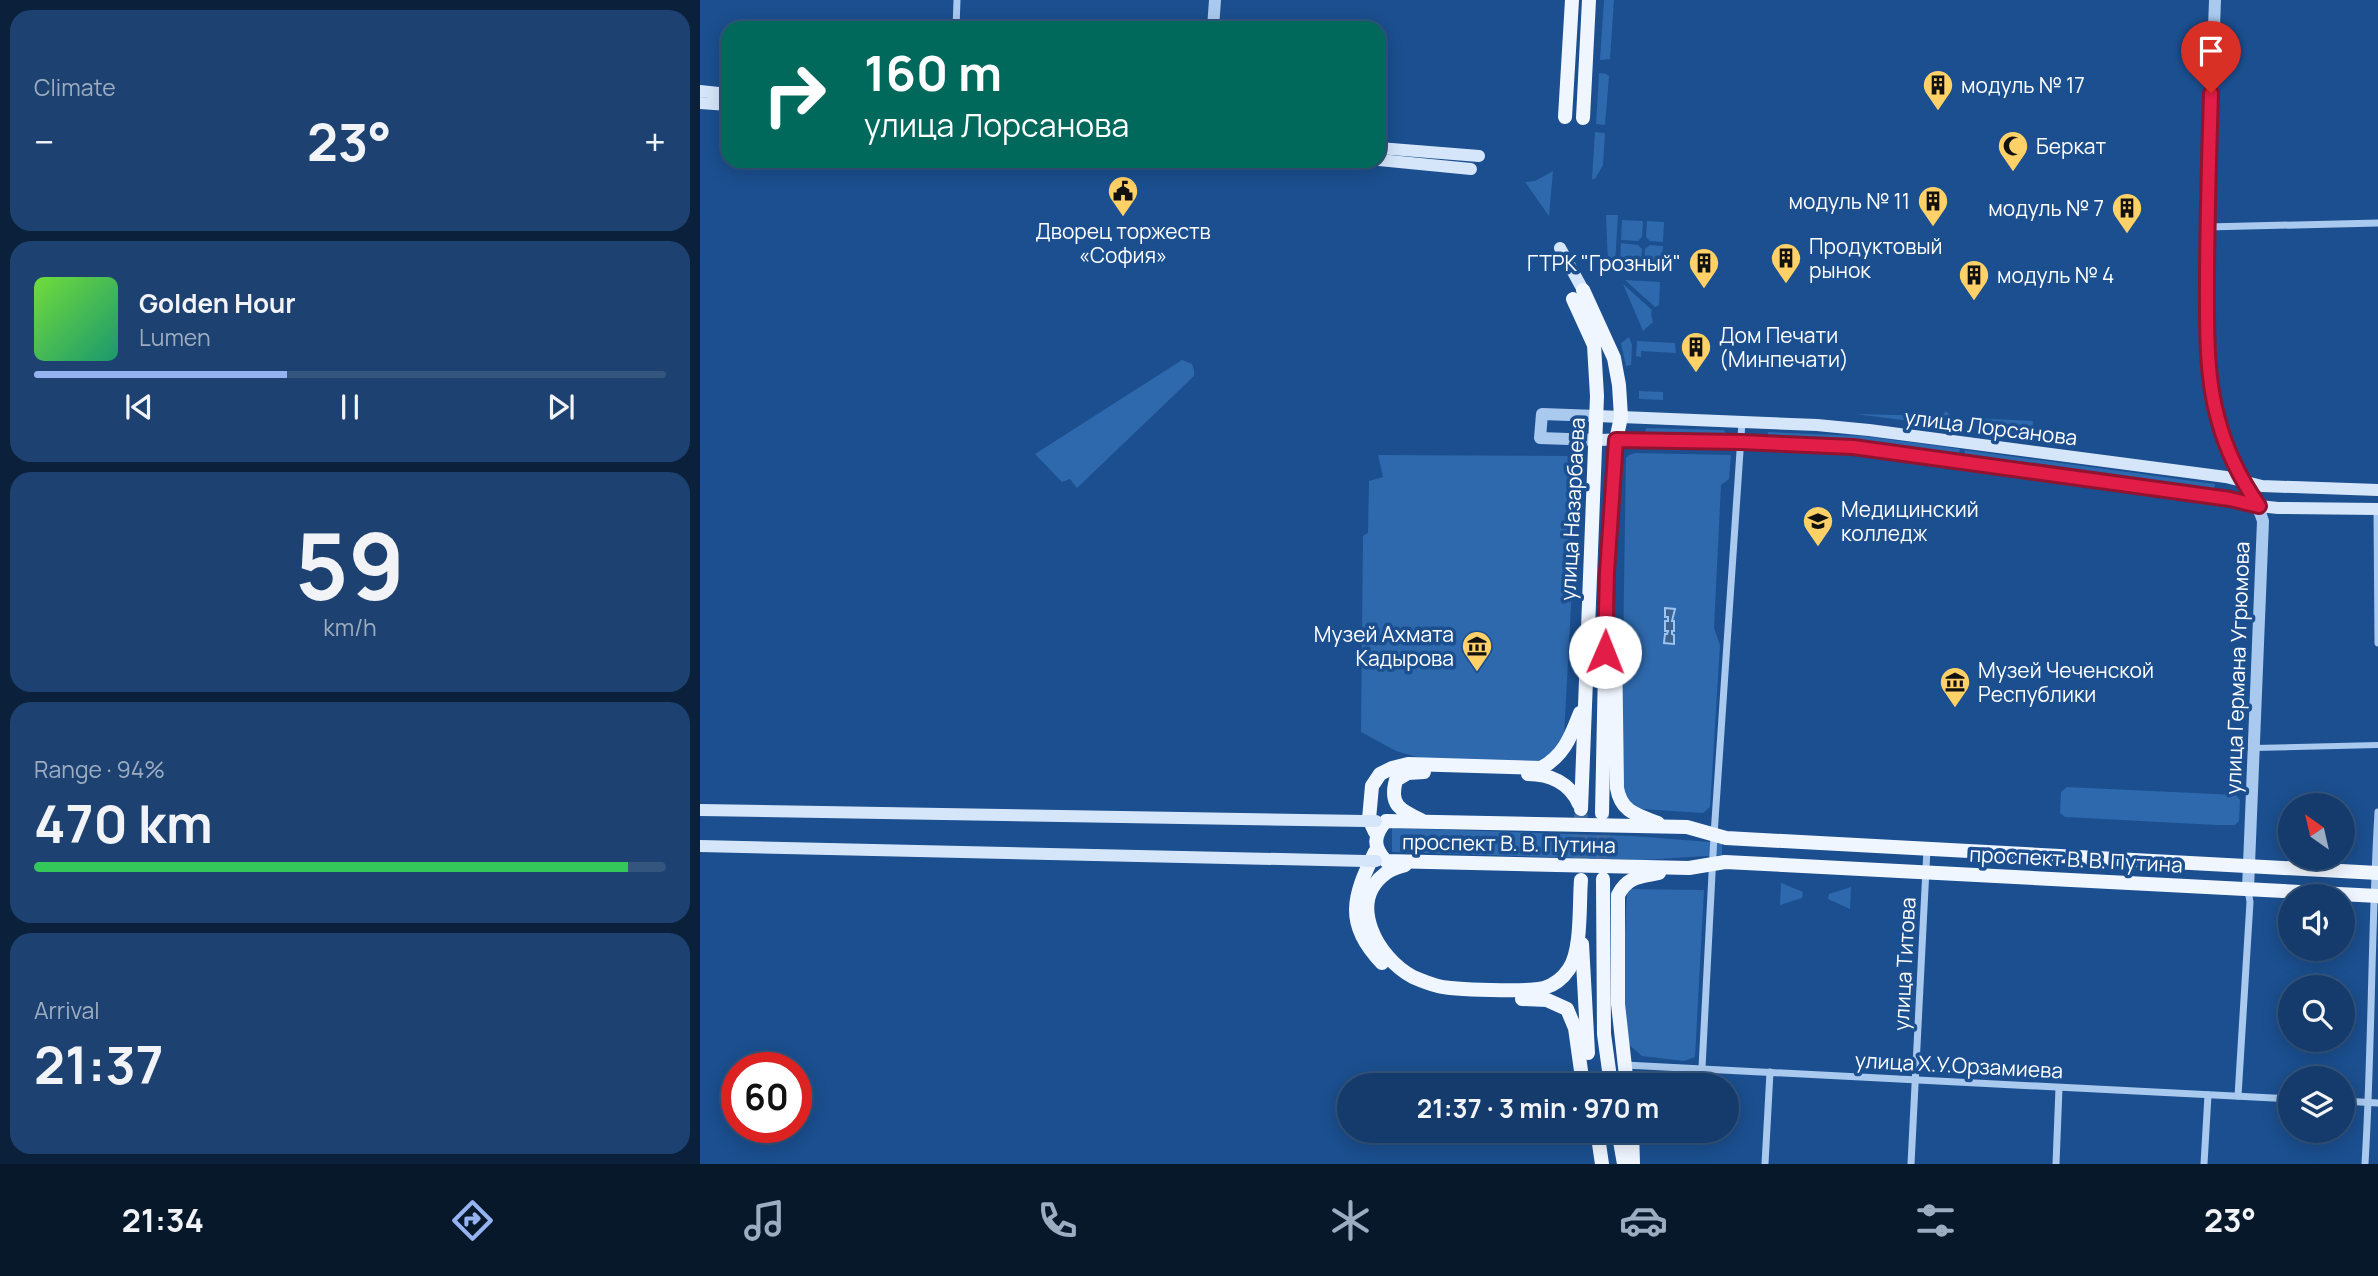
<!DOCTYPE html>
<meta charset="utf-8">
<style>
body{margin:0;font-family:Manrope,sans-serif;background:#1d4271;color:#f1f3f6;height:100vh;display:flex;flex-direction:column;font-size:26px;white-space:nowrap}
*{box-sizing:border-box;margin:0}
p{font-size:23px;color:#9dadc1}
.icon{flex:none;width:38px;height:38px;fill:none;stroke:currentColor;stroke-width:2;stroke-linecap:round;stroke-linejoin:round}
.map{position:relative;flex:1;overflow:hidden}
.drawer{display:flex;flex-direction:column;gap:10px;padding:10px;background:#0b203b;width:700px}
.drawer>*{flex:none}
.top-card{position:absolute;left:21px;top:21px;width:665px;height:147px;border-radius:21px;box-shadow:0 4px 18px #0003,0 0 0 2px #33557e;background:#00695c;color:#fff;overflow:hidden}
.needle{width:46px;rotate:326deg}
.tools{position:absolute;left:1578px;top:793px;display:grid;gap:14px}
.tools a{display:grid;place-items:center;width:77px;height:77px;border-radius:50%;background:#143b6b;box-shadow:0 4px 18px #0003,0 0 0 2px #33557e;font-size:35px}
.speed{position:absolute;left:21px;top:1052px;display:flex;gap:14px;font-size:35px;font-weight:700;text-align:center}
.speed>*{display:grid;place-content:center;width:91px;height:91px;border-radius:50%;background:#143b6b;box-shadow:0 4px 18px #0003,0 0 0 2px #33557e;line-height:1}
.speed .limit{border:10px solid #d22;background:#fff;color:#111}
.pin{position:absolute;display:grid;place-items:center;width:60px;height:60px;color:#fff;margin:-72px -30px;border-radius:50% 50% 50% 0;rotate:-45deg;box-shadow:0 0 7px #0007}
.pin .icon{rotate:45deg}
.me{position:absolute;width:77px;margin:-38px;rotate:1deg;stroke-linejoin:round;filter:drop-shadow(0 0 5px #0008)}
.turn{display:flex;align-items:center;gap:24px;height:147px;padding:0 28px;font-size:32px}
.turn .icon{width:91px;height:91px;stroke-width:2.5}
.turn b{display:block;font-size:49px;line-height:60px}
.big{font-size:52px;font-weight:700;line-height:1.1}
.drawer .card{flex:1;display:flex;flex-direction:column;justify-content:center;gap:10px;min-width:0;padding:0 24px;border-radius:21px;background:#1d4271}
.drawer .dial{align-items:center;gap:0}
.dial b{font-size:91px;line-height:1}
.song{display:flex;align-items:center;gap:21px}
.cover{width:84px;height:84px;border-radius:10px;background:linear-gradient(135deg,hsl(100 70% 55%),hsl(160 70% 35%))}
.played{height:7px;border-radius:4px;background:linear-gradient(90deg,#95b2f1 40%,#33557e 40%)}
.keys{display:flex;justify-content:space-around;direction:ltr}
.heat{display:flex;justify-content:space-between;align-items:center;font-size:38px;direction:ltr}
.charge{height:10px;border-radius:5px;background:linear-gradient(90deg,#34c759 94%,#33557e 0)}
.trip{position:absolute;left:637px;top:1073px;width:402px;height:70px;border-radius:35px;background:#143b6b;box-shadow:0 4px 18px #0003,0 0 0 2px #33557e;font-weight:700;line-height:70px;text-align:center}
.menu{display:flex;height:112px;justify-content:space-around;align-items:center;background:#08182b;color:#9dadc1}
.menu .icon{width:49px;height:49px}
.menu .current{color:#95b2f1}
.menu b{font-size:32px;color:#f1f3f6}
main{display:flex;flex:1;min-height:0}
.map>svg:first-child{display:block}
</style>
<main>
<section class="drawer">
<div class="card"><p>Climate</p>
<div class="heat"><a>−</a><b class="big">23°</b><a>+</a></div>
</div>
<div class="card">
<div class="song"><i class="cover"></i><div><b>Golden Hour</b><p>Lumen</p></div></div>
<div class="played"></div>
<div class="keys"><svg class="icon" aria-label="previous" viewBox="0 0 24 24"><path d="M18 5L8 12l10 7zM5 5v14"/></svg><svg class="icon" aria-label="pause" viewBox="0 0 24 24"><path d="M8 5v14M16 5v14"/></svg><svg class="icon" aria-label="next" viewBox="0 0 24 24"><path d="M6 5l10 7-10 7zM19 5v14"/></svg></div>
</div>
<div class="card dial"><b>59</b><p>km/h</p></div>
<div class="card"><p>Range · 94%</p><b class="big">470 km</b><div class="charge"></div></div>
<div class="card"><p>Arrival</p><b class="big">21:37</b></div>
</section>
<div class="map">
<svg width="1678" height="1164" viewBox="0 0 1678 1164">
<rect width="100%" height="100%" fill="#1b4f8f"/>
<!-- green -->
<g fill="#2e69ad">
<path d="M904,0h10l-4,59 -10,1z"/>
<path d="M899,73l7,1 3,2 -4,49 -9,-1z"/>
<path d="M895,132l10,1 -2,32 -8,14h-3z"/>
<path d="M853,171l-4,45 -24,-34 10,-1z"/>
<path d="M906,215h12l-3,48 -7,1z"/>
<path d="M922,220l21,1 -1,16 -4,4 -17,-1z"/>
<path d="M947,221l17,1 -1,20 -13,-1 -4,-4z"/>
<path d="M921,243l17,2 4,4 -1,16 -21,-1z"/>
<path d="M950,245l13,1 -2,20 -17,-1 1,-16z"/>
<path d="M925,280l35,2 -1,23 -4,2z"/>
<path d="M923,284l29,26 -1,4 2,8 -10,9z"/>
<path d="M929,337l3,8 -1,20 -5,1 -5,-23z"/>
<path d="M937,341l38,2 1,10 -35,-2v6l-5,-1z"/>
<path d="M482,360l10,4 2,6v6l-117,112 -7,-9 -8,3 -27,-28z"/>
<path d="M939,391l24,1v8l-24,-1z"/>
<path d="M1246,411l4,4v11l-95,-12 87,2z"/>
<path d="M1272,418l61,3 -1,14 -61,-8z"/>
<path d="M946,428l78,2 1,2 -1,3 -79,-2z"/>
<path d="M1068,432l95,4 97,13 -1,5 -97,-13 -94,-4z"/>
<path d="M1265,450l250,34 -1,5 -250,-34z"/>
<path d="M935,453l96,2 -2,24 -8,6 -7,143 6,17 -10,162 -7,6 -76,-5 -6,-31 5,-319 3,-3z"/>
<path d="M678,455l201,1 -15,280 -12,19 -17,8 -108,-3 -31,-9 -35,-19 2,-196 5,-3 1,-52 14,-4z"/>
<path d="M1367,787l169,8 4,5 -1,21 -4,4h-19l-151,-8 -5,-4 1,-21z"/>
<path d="M692,828l241,8 89,7v12l-79,5 -251,-8z"/>
<path d="M1081,883l22,9 -1,6 -22,7z"/>
<path d="M1151,887l-1,22 -22,-10 1,-5z"/>
<path d="M927,889l77,1 -9,167 -11,4 -42,-5 -15,-13 -5,-43z"/>
</g>
<!-- water -->
<path fill="#3c6290" stroke="#9cc4f0" stroke-width="2" d="M965,608l10,1 -3,12h2v10h-2v3l2,1v9l-10,-1 1,-9h2l1,-3h-3v-10h3v-4h-3z"/>
<g fill="none" stroke-linecap="round" stroke-linejoin="round">
<!-- primary-tunnel -->
<g stroke="#3d69a0" stroke-width="14" stroke-dasharray="14 7" stroke-linecap="butt">
<path d="M881,814v63"/>
<path d="M902,814l1,64"/>
</g>
<!-- pedestrian -->
<path stroke="#a9c9ee" stroke-width="6" d="M1554,748l124,-3"/>
<!-- minor -->
<g stroke="#a9c9ee" stroke-width="7">
<path d="M256,28l1,-28"/>
<path d="M1507,227l171,-4"/>
<path d="M1677,509l1,134"/>
<path d="M925,1065l666,34"/>
<path d="M1002,1068l12,-233 28,-413"/>
<path d="M1538,1096l12,-194 -2,-12"/>
<path d="M1643,1101l35,2"/>
<path d="M1065,1164l5,-92"/>
<path d="M1211,1164l16,-315"/>
<path d="M1356,1164l3,-76"/>
<path d="M1504,1164l4,-69"/>
<path d="M1665,1164c7,-117 6,-234 13,-352"/>
</g>
<!-- tertiary -->
<g stroke="#a9c9ee" stroke-width="12">
<path d="M1515,0c-3,87 -8,174 -8,260 0,52 0,103 10,154 4,22 15,45 24,65 7,15 17,24 22,42l-15,368"/>
<path d="M513,28l2,-28"/>
<path d="M896,440l-56,-2 2,-24 55,2"/>
</g>
<!-- secondary -->
<g stroke="#d6e6fa" stroke-width="12">
<path d="M0,91l28,3"/>
<path d="M0,103l28,2"/>
<path d="M679,148l100,8"/>
<path d="M679,160l92,9"/>
<path d="M860,248l23,42"/>
<path d="M897,416l220,9 52,5 357,47 36,9 116,4"/>
<path d="M896,440l40,-1 217,8 377,52 29,7 19,2 100,1"/>
<path d="M0,810l665,11"/>
<path d="M0,846l665,15"/>
</g>
<!-- primary -->
<g stroke="#f0f6ff" stroke-width="14">
<path d="M865,117l7,-117"/>
<path d="M883,118l6,-118"/>
<path d="M883,290l31,68 5,27 2,32 -5,23 -9,132 -5,241"/>
<path d="M873,299l21,46 3,51 -16,413"/>
<path d="M915,639l2,149c4,24 20,27 41,35"/>
<path d="M828,774c22,0 42,9 51,30"/>
<path d="M721,820c-21,-10 -32,-15 -25,-40l12,-7 16,-1"/>
<path d="M675,832l-6,-13 3,-33 8,-12 12,-6 16,-4 133,4c23,-12 30,-32 39,-55"/>
<path d="M675,852c-22,44 -31,72 7,111"/>
<path d="M705,865c-6,2 -14,4 -19,8 -40,29 -8,86 27,104 7,3 17,7 25,9 14,4 92,6 106,2 10,-3 19,-10 25,-19 13,-19 10,-65 12,-89"/>
<path d="M1678,873l-652,-35 -39,-11 -301,-6c-13,15 -13,26 0,40l303,7 36,-6 653,34"/>
<path d="M903,879l1,155 7,51"/>
<path d="M882,944l6,109"/>
<path d="M822,999l25,1 20,9 8,19 8,57"/>
<path d="M927,1085l-9,-81v-109c10,-19 22,-18 41,-22"/>
<path d="M897,1130l5,34"/>
<path d="M918,1130l6,34"/>
<path d="M932,1130l1,34"/>
</g>
<!-- secondary-bridge -->
<g stroke="#d6e6fa" stroke-width="12">
<path d="M665,821h11"/>
<path d="M665,861h11"/>
</g>
</g>
<g fill="none" stroke-linecap="round" stroke-linejoin="round">
<!-- route casing -->
<g stroke="#92132f" stroke-width="18">
<path id="route" d="M905,652l2,-80 9,-132 125,2 112,5 377,52 29,7c-18,-26 -33,-56 -41,-87 -12,-42 -11,-89 -11,-133 0,-64 2,-128 4,-193"/>
</g>
<!-- route -->
<use href="#route" stroke="#e11d48" stroke-width="12"/>
</g>
<!-- icons -->
<defs>
<g id="building-pin" transform="scale(1.575)"><path d="M0 17L-7.5 6A9.5 9.5 0 1 1 7.5 6Z" fill="#ffd166" stroke="#1b4f8f"/><path d="M-4-6H4V6H1V3H-1V6H-4ZM-2.5-4.3h1.7v1.8h-1.7ZM.8-4.3h1.7v1.8H.8ZM-2.5-1h1.7V.8h-1.7ZM.8-1h1.7V.8H.8Z" fill="#111"/></g>
<g id="mosque-pin" transform="scale(1.575)"><path d="M0 17L-7.5 6A9.5 9.5 0 1 1 7.5 6Z" fill="#ffd166" stroke="#1b4f8f"/><path d="M3.5-4.9A6 6 0 1 0 3.5 4.9A5 5 0 1 1 3.5-4.9Z" fill="#111"/></g>
<g id="civic-pin" transform="scale(1.575)"><path d="M0 17L-7.5 6A9.5 9.5 0 1 1 7.5 6Z" fill="#ffd166" stroke="#1b4f8f"/><path d="M-.6-6.5H3V-4.5H.6V-3L4-1V1h2V6H-6V1h2V-1L-.6-3ZM-1.2 2.5V6h2.4V2.5Z" fill="#111"/></g>
<g id="university-pin" transform="scale(1.575)"><path d="M0 17L-7.5 6A9.5 9.5 0 1 1 7.5 6Z" fill="#ffd166" stroke="#1b4f8f"/><path d="M0-5L7-2L0 1L-7-2ZM-4 1L0 2.5L4 1V4Q0 6-4 4Z" fill="#111"/></g>
<g id="museum-pin" transform="scale(1.575)"><path d="M0 17L-7.5 6A9.5 9.5 0 1 1 7.5 6Z" fill="#ffd166" stroke="#1b4f8f"/><path d="M0-6L6-3V-2H-6V-3ZM-5-1h2V3h-2ZM-1-1h2V3h-2ZM3-1h2V3H3ZM-6 4H6V6H-6Z" fill="#111"/></g>
</defs>
<g fill-rule="evenodd">
<use href="#building-pin" x="1238" y="85"/>
<use href="#mosque-pin" x="1313" y="146"/>
<use href="#civic-pin" x="423" y="191"/>
<use href="#building-pin" x="1233" y="201"/>
<use href="#building-pin" x="1427" y="208"/>
<use href="#building-pin" x="1086" y="258"/>
<use href="#building-pin" x="1004" y="263"/>
<use href="#building-pin" x="1274" y="275"/>
<use href="#building-pin" x="996" y="347"/>
<use href="#university-pin" x="1118" y="521"/>
<use href="#museum-pin" x="777" y="646"/>
<use href="#museum-pin" x="1255" y="682"/>
</g>
<g text-anchor="middle" dominant-baseline="central" stroke-width="7" stroke-linejoin="round" paint-order="stroke">
<!-- poi labels -->
<g font-size="21" fill="#fff" stroke="#1b4f8f" text-anchor="start">
<text x="1261" y="85">модуль № 17</text>
<text x="1336" y="146">Беркат</text>
<text x="1210" y="201" text-anchor="end">модуль № 11</text>
<text x="1404" y="208" text-anchor="end">модуль № 7</text>
<text x="423" y="231" text-anchor="middle">Дворец торжеств<tspan x="423" dy="24">«София»</tspan></text>
<text x="1109" y="246">Продуктовый<tspan x="1109" dy="24">рынок</tspan></text>
<text x="981" y="263" text-anchor="end">ГТРК "Грозный"</text>
<text x="1297" y="275">модуль № 4</text>
<text x="1019" y="335">Дом Печати<tspan x="1019" dy="24">(Минпечати)</tspan></text>
<text x="1141" y="509">Медицинский<tspan x="1141" dy="24">колледж</tspan></text>
<text x="754" y="634" text-anchor="end">Музей Ахмата<tspan x="754" dy="24">Кадырова</tspan></text>
<text x="1278" y="670">Музей Чеченской<tspan x="1278" dy="24">Республики</tspan></text>
</g>
<!-- street labels -->
<g font-size="21" fill="#fff" stroke="#1b4f8f">
<text transform="translate(1291 427) rotate(7)">улица Лорсанова</text>
<text transform="translate(872 509) rotate(-87)">улица Назарбаева</text>
<text transform="translate(1537 668) rotate(-88)">улица Германа Угрюмова</text>
<text transform="translate(809 843) rotate(1)">проспект В. В. Путина</text>
<text transform="translate(1376 859) rotate(3)">проспект В. В. Путина</text>
<text transform="translate(1204 964) rotate(-87)">улица Титова</text>
<text transform="translate(1259 1065) rotate(3)">улица Х.У.Орзамиева</text>
</g>
</g>
</svg>
<div class="tools">
<a><svg class="needle" viewBox="-14 -14 28 28"><path d="M0-13l5 13h-10z" fill="#e53935"/><path d="M0 13l5-13h-10z" fill="#9dadc1"/></svg></a>
<a><svg class="icon" aria-label="sound" viewBox="0 0 24 24"><path d="M4 9h4l5-4v14l-5-4H4zM17 9q2 3 0 6"/></svg></a>
<a><svg class="icon" aria-label="search" viewBox="0 0 24 24"><circle cx="10" cy="10" r="6"/><path d="M15 15l6 6"/></svg></a>
<a><svg class="icon" aria-label="layers" viewBox="0 0 24 24"><path d="M12 4l9 5-9 5-9-5zM3 14l9 5 9-5"/></svg></a>
</div>
<div class="speed"><div class="limit">60</div></div>
<div class="pin" style="left:1511px;top:93px;background:#d93025"><svg class="icon" aria-label="arrive" viewBox="0 0 24 24"><path d="M6 21V4h12l-3 4 3 4H6"/></svg></div>
<svg class="me" style="left:905px;top:652px" viewBox="-20 -20 40 40"><circle r="19" fill="#fff"/><path d="M0-13L10 11 0 6-10 11z" fill="#e11d48"/></svg>
<div class="trip">21:37 · 3 min · 970 m</div>
<div class="top-card">
<div class="turn"><svg class="icon" aria-label="right" viewBox="0 0 24 24"><path d="M7 20v-9h11M14 6l5 5-5 5"/></svg><div><b>160 m</b>улица Лорсанова</div></div>
</div>
</div>
</main>
<nav class="menu">
<b>21:34</b>
<svg class="icon current" aria-label="directions" viewBox="0 0 24 24"><path d="M12 3l9 9-9 9-9-9zM9 14v-3h6M13 9l2 2-2 2"/></svg>
<svg class="icon" aria-label="music" viewBox="0 0 24 24"><path d="M9 18V5l10-2v13"/><circle cx="6" cy="18" r="3"/><circle cx="16" cy="16" r="3"/></svg>
<svg class="icon" aria-label="phone" viewBox="0 0 24 24"><path d="M5 4h4l2 5-3 2q2 4 5 5l2-3 5 2v4C11 20 4 13 5 4z"/></svg>
<svg class="icon" aria-label="climate" viewBox="0 0 24 24"><path d="M12 3v18M4 7l16 10M4 17L20 7"/></svg>
<svg class="icon" aria-label="car" viewBox="0 0 24 24"><path d="M5 17H2v-5l4-1 3-4h7l3 4 3 1v5h-3M9 17h6M6 11h13"/><circle cx="7" cy="17" r="2"/><circle cx="17" cy="17" r="2"/></svg>
<svg class="icon" aria-label="filters" viewBox="0 0 24 24"><path d="M4 7h16M4 17h16"/><circle cx="9" cy="7" r="2"/><circle cx="15" cy="17" r="2"/></svg>
<b>23°</b>
</nav>
